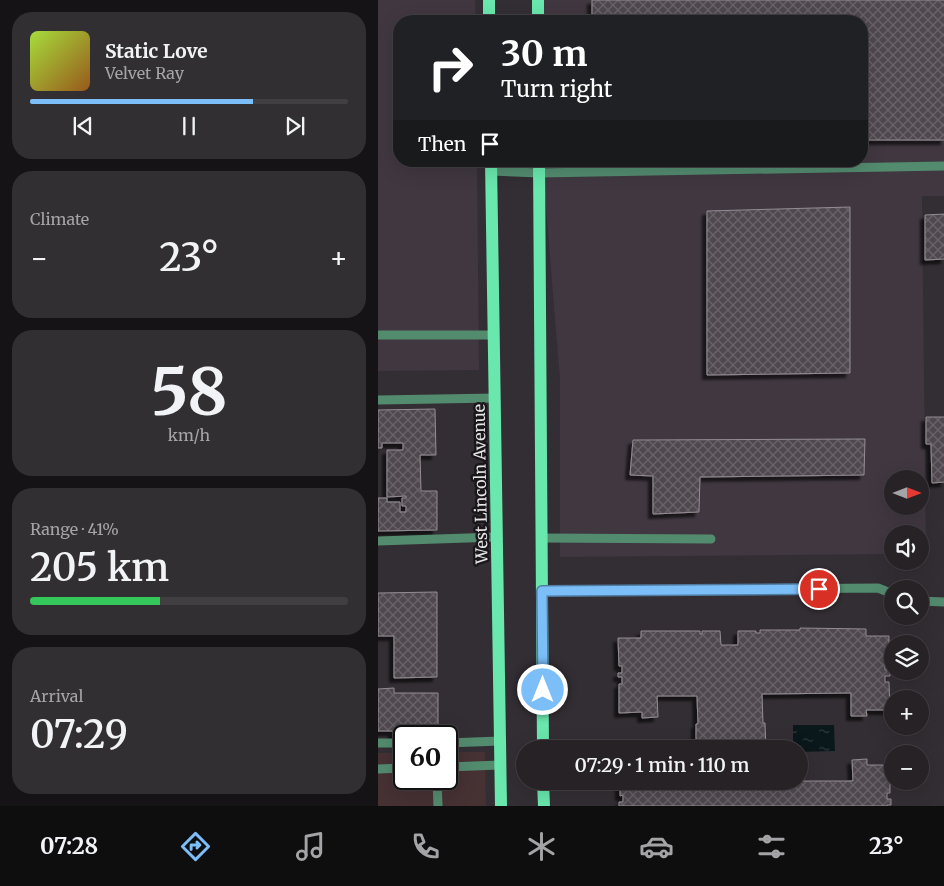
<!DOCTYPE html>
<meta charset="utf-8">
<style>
body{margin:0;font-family:Merriweather,serif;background:#322f32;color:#f1f3f6;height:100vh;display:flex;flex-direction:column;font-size:19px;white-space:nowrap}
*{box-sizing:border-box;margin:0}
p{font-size:16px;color:#a4a4a7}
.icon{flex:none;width:28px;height:28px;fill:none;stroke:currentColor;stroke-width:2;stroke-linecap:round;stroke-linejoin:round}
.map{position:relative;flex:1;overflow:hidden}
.drawer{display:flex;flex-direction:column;gap:12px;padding:12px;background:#151315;width:378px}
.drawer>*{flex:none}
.hud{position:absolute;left:15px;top:15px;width:475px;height:152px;border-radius:20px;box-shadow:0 5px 20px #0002,0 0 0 1px #423f43;background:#202124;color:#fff;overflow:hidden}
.needle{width:32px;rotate:90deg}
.buttons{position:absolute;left:506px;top:470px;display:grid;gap:10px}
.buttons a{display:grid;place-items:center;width:45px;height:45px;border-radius:50%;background:#262226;box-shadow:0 5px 20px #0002,0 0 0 1px #423f43;font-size:25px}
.speed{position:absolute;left:15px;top:725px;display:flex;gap:10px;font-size:25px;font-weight:700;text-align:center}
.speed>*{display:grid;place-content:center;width:65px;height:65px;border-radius:50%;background:#262226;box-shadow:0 5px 20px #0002,0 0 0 1px #423f43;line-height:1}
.speed .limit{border:2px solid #111;border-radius:8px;background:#fff;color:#111}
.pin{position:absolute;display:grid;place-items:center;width:42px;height:42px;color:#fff;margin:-21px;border:2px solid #fff;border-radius:50%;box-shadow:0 1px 5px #0007}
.me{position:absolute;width:55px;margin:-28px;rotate:0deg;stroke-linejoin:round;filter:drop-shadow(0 0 4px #0008)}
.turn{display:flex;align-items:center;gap:18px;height:105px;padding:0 25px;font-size:22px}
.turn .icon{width:65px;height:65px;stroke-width:2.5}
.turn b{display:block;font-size:35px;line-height:42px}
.then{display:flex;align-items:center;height:48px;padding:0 25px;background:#0003;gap:10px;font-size:19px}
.big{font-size:38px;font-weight:600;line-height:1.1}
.drawer .card{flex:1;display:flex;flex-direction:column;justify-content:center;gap:8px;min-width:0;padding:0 18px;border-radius:20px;background:#322f32}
.drawer .dial{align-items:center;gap:0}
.dial b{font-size:65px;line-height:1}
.song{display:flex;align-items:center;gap:15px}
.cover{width:60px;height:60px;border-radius:8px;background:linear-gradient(135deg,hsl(80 70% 55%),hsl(30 70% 35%))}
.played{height:5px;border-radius:2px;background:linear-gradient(90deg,#7bbef8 70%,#423f43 70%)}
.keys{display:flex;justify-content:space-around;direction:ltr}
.heat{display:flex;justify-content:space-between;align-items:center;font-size:28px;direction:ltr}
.charge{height:8px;border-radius:4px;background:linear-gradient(90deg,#34c759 41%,#423f43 0)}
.trip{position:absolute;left:138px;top:740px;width:292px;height:50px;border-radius:25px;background:#262226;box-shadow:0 5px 20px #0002,0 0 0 1px #423f43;font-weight:600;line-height:50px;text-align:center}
.tab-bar{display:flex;height:80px;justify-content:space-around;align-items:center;background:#0f0e0f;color:#a4a4a7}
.tab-bar .icon{width:35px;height:35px}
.tab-bar .active{color:#7bbef8}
.tab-bar b{font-size:22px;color:#f1f3f6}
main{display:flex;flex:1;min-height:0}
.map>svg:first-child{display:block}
</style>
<main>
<section class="drawer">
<div class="card">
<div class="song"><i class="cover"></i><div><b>Static Love</b><p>Velvet Ray</p></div></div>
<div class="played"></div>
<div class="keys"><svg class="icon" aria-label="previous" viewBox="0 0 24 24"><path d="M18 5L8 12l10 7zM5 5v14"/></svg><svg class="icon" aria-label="pause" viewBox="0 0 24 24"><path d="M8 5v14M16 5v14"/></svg><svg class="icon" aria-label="next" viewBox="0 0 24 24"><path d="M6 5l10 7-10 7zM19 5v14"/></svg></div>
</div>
<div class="card"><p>Climate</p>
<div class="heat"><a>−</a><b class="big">23°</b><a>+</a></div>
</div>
<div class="card dial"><b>58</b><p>km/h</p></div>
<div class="card"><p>Range · 41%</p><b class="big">205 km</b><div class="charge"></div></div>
<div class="card"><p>Arrival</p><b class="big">07:29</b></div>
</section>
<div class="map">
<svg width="567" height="806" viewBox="0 0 567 806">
<defs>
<pattern id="water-ripples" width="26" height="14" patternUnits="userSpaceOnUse" patternTransform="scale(1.25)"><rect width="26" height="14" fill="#0a181b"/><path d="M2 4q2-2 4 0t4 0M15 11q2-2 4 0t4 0" fill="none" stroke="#2e3a3c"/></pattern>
<pattern id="building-cross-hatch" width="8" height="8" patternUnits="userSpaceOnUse" patternTransform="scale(1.25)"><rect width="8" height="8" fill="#504a50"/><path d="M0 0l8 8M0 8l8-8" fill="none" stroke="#696469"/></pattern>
<filter id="shadow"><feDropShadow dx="-4.5" dy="4.5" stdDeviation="1" flood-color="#0009"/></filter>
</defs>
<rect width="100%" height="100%" fill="#332e33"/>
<!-- built -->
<g fill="#403740" fill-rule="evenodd">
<path d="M0,0h97l1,21h-77v140h78l2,209 -101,1z"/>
<path d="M166,0h400v196h-22l4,357h-5l-1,-19h-27v20l-333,3v-178l-15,-183v-35h317v-140h-318zM515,479h27v27h-27z"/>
</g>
<!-- education -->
<path fill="#463133" d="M69,752h38l1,54h-108v-53h26v26h43z"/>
<!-- water -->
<path fill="url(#water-ripples)" d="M415,725h41l1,26 -36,1v-3h-6z"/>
<!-- building -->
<g fill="url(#building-cross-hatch)" stroke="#938d93" filter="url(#shadow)">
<path d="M214,0h353v140h-83v-119h-270z"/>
<path d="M472,207v166l-143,2v-164z"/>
<path d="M567,214v45l-20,1v-45z"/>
<path d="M57,409l1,46h-16l1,36h16v39l-59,1v-33h9v4h13v10h6v-6h-4v-8h4v-2l-19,1v-47h16v-7h-21v5h-4v-38z"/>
<path d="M548,417h19v65l-13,1 -1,-39h-5z"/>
<path d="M487,439l-1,36 -164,2 -1,35 -46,2v-38l-23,-1 3,-35z"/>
<path d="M59,592v85l-43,1v-42h-16v-43z"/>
<path d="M422,628l66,1v7h23v28h-4v6h5v6h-5v6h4l1,28h-24l1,6h-16v-23l-89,1 1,29h2l1,26h-70v-25h2l-1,-28h-40l1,21 -16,1v-6l-23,1v-29h3v-7h-4v-4h4v-7h-3l-1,-28h23v-7h59v3h2v-3h18l1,14h17v-14h18v2h4v-3h40z"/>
<path d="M16,688v5h44v43h-45v-5h-15v-42z"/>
<path d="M489,759v6h23v28h-3v6h4v6h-4v1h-268v-4h4v-7l-3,1v-15h39v2h39v-2h155l-1,-21z"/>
</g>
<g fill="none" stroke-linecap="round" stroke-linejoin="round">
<!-- service -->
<g stroke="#538b6f" stroke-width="9">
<path d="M113,171l48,2 406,-7"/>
<path d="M0,335h116"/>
<path d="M0,400l117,-2"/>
<path d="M163,538l170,1"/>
<path d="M0,541l119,-4"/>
<path d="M164,591l336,-3 15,6"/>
<path d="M542,601l25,1"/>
<path d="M0,743h26"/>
<path d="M69,743l53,-2"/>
<path d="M69,767l53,-2"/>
<path d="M0,769l26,-1"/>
<path d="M59,779l1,27"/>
</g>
<!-- primary -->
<g stroke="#69e7ad" stroke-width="12">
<path d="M111,0v21"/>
<path d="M160,0v21"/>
<path d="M113,161l10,645"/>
<path d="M161,161l4,588"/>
<path d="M165,781l1,25"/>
</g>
</g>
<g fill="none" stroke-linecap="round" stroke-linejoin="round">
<!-- route casing -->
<g stroke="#507ca1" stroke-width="12">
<path id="route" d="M165,690l-1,-99 277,-2"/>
</g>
<!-- route -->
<use href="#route" stroke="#7bbef8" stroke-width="9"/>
</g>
<g text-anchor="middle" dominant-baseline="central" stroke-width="5" stroke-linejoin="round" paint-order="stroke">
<!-- street labels -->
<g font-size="16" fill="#e9e6ea" stroke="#19171a">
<text transform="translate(102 484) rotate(-91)">West Lincoln Avenue</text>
</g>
</g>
</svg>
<div class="buttons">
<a><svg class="needle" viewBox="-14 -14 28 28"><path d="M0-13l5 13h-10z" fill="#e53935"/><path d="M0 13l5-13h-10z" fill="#a4a4a7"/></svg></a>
<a><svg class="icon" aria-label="sound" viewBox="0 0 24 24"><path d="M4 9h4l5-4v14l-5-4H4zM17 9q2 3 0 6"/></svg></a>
<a><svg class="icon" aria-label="search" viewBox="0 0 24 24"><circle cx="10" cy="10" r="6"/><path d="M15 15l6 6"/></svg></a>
<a><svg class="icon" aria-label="layers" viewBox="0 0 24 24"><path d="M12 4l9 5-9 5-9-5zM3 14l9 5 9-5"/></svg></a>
<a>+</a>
<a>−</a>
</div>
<div class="speed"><div class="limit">60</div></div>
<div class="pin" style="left:441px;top:589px;background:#d93025"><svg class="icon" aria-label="arrive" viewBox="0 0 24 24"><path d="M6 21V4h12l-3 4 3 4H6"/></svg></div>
<svg class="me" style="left:165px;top:690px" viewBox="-20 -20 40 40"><circle r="17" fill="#7bbef8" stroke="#fff" stroke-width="3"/><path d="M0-11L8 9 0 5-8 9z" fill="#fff"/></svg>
<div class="trip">07:29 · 1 min · 110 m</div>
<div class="hud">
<div class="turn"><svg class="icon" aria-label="right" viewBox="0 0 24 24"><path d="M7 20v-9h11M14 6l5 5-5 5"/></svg><div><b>30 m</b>Turn right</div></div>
<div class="then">Then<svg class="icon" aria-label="arrive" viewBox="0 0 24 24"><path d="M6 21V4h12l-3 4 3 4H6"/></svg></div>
</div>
</div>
</main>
<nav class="tab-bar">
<b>07:28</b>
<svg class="icon active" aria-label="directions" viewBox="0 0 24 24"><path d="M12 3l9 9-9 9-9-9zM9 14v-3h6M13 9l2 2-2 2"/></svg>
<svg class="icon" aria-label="music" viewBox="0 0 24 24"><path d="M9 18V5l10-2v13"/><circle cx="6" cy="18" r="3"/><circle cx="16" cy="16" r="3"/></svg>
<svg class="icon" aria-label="phone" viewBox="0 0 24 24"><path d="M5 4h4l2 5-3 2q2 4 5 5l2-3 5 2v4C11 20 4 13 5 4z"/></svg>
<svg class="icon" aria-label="climate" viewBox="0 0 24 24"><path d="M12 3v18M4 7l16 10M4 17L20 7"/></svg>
<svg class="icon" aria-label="car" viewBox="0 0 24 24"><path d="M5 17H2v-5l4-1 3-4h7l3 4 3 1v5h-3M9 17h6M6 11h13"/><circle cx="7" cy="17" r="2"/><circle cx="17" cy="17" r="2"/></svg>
<svg class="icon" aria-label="filters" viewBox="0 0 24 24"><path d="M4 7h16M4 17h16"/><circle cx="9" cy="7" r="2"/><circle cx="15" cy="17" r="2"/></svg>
<b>23°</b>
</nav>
